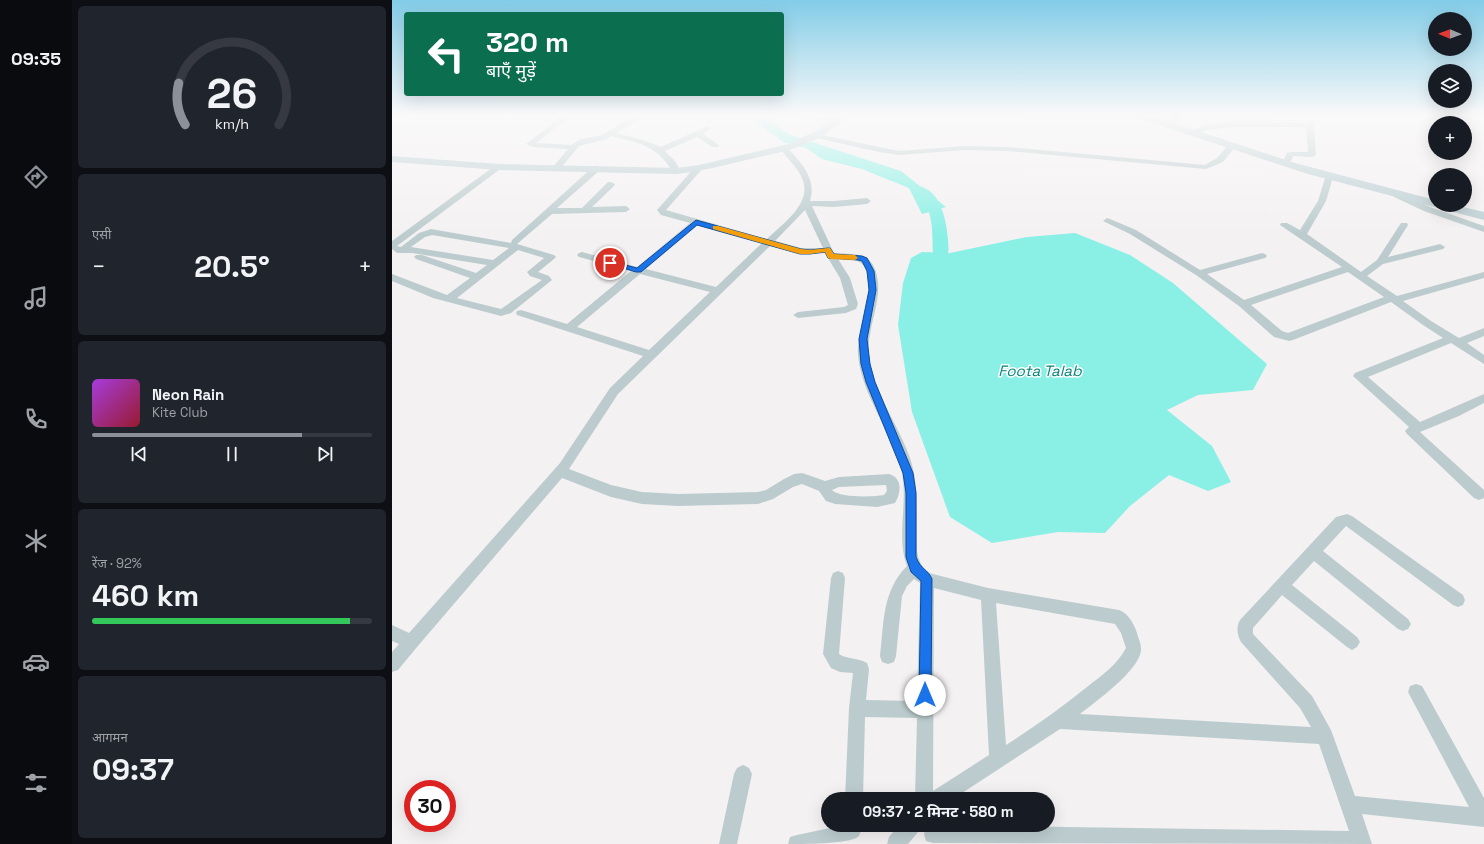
<!DOCTYPE html>
<html lang="hi">
<meta charset="utf-8">
<style>
body{margin:0;font-family:"Space Grotesk","Noto Sans Devanagari",sans-serif;background:#20242c;color:#f1f3f6;height:100vh;display:flex;flex-direction:column;font-size:15px;white-space:nowrap}
*{box-sizing:border-box;margin:0}
p{font-size:13px;color:#9ea1a6}
.icon{flex:none;width:22px;height:22px;fill:none;stroke:currentColor;stroke-width:2;stroke-linecap:round;stroke-linejoin:round}
.map{position:relative;flex:1;overflow:hidden}
.details{display:flex;flex-direction:column;gap:6px;padding:6px;background:#0d0f14;width:320px}
.details>*{flex:none}
.guide{position:absolute;left:12px;top:12px;width:380px;height:84px;border-radius:4px;box-shadow:0 4px 16px #0002;background:#0b6e4f;color:#fff;overflow:hidden}
.needle{width:26px;rotate:271deg}
.buttons{position:absolute;left:1036px;top:12px;display:grid;gap:8px}
.buttons a{display:grid;place-items:center;width:44px;height:44px;border-radius:50%;background:#171b24;box-shadow:0 4px 16px #0002;font-size:20px}
.speed{position:absolute;left:12px;top:780px;display:flex;gap:8px;font-size:20px;font-weight:700;text-align:center}
.speed>*{display:grid;place-content:center;width:52px;height:52px;border-radius:50%;background:#171b24;box-shadow:0 4px 16px #0002;line-height:1}
.speed .limit{border:6px solid #d22;background:#fff;color:#111}
.pin{position:absolute;display:grid;place-items:center;width:34px;height:34px;color:#fff;margin:-17px;border:2px solid #fff;border-radius:50%;box-shadow:0 1px 4px #0007}
.me{position:absolute;width:44px;margin:-22px;rotate:0deg;stroke-linejoin:round;filter:drop-shadow(0 0 3px #0008)}
.turn{display:flex;align-items:center;gap:14px;height:84px;padding:0 16px;font-size:18px}
.turn .icon{width:52px;height:52px;stroke-width:2.5}
.turn b{display:block;font-size:28px;line-height:34px}
.big{font-size:30px;font-weight:700;line-height:1.1}
.details .card{flex:1;display:flex;flex-direction:column;justify-content:center;gap:6px;min-width:0;padding:0 14px;border-radius:6px;background:#20242c}
.details .dial{align-items:center;gap:0}
.dial svg{height:104px;overflow:visible;fill:none;stroke:#363941;stroke-width:7;stroke-linecap:round;text-anchor:middle}
.dial text{fill:#f1f3f6;stroke:none}
.song{display:flex;align-items:center;gap:12px}
.cover{width:48px;height:48px;border-radius:6px;background:linear-gradient(135deg,hsl(280 70% 55%),hsl(350 70% 35%))}
.played{height:4px;border-radius:2px;background:linear-gradient(90deg,#8c9099 75%,#363941 75%)}
.keys{display:flex;justify-content:space-around;direction:ltr}
.heat{display:flex;justify-content:space-between;align-items:center;font-size:22px;direction:ltr}
.charge{height:6px;border-radius:3px;background:linear-gradient(90deg,#34c759 92%,#363941 0)}
.trip{position:absolute;left:429px;top:792px;width:234px;height:40px;border-radius:20px;background:#171b24;box-shadow:0 4px 16px #0002;font-weight:700;line-height:40px;text-align:center}
main{display:flex;flex:1;min-height:0}
.tabs{display:flex;flex-direction:column;width:72px;justify-content:space-around;align-items:center;background:#090b0e;color:#9ea1a6}
.tabs .icon{width:28px;height:28px}
.tabs .active{color:#8c9099}
.tabs b{font-size:18px;color:#f1f3f6}
.map>svg:first-child{display:block}
</style>
<main>
<nav class="tabs">
<b>09:35</b>
<svg class="icon active" aria-label="directions" viewBox="0 0 24 24"><path d="M12 3l9 9-9 9-9-9zM9 14v-3h6M13 9l2 2-2 2"/></svg>
<svg class="icon" aria-label="music" viewBox="0 0 24 24"><path d="M9 18V5l10-2v13"/><circle cx="6" cy="18" r="3"/><circle cx="16" cy="16" r="3"/></svg>
<svg class="icon" aria-label="phone" viewBox="0 0 24 24"><path d="M5 4h4l2 5-3 2q2 4 5 5l2-3 5 2v4C11 20 4 13 5 4z"/></svg>
<svg class="icon" aria-label="climate" viewBox="0 0 24 24"><path d="M12 3v18M4 7l16 10M4 17L20 7"/></svg>
<svg class="icon" aria-label="car" viewBox="0 0 24 24"><path d="M5 17H2v-5l4-1 3-4h7l3 4 3 1v5h-3M9 17h6M6 11h13"/><circle cx="7" cy="17" r="2"/><circle cx="17" cy="17" r="2"/></svg>
<svg class="icon" aria-label="filters" viewBox="0 0 24 24"><path d="M4 7h16M4 17h16"/><circle cx="9" cy="7" r="2"/><circle cx="15" cy="17" r="2"/></svg>
</nav>
<section class="details">
<div class="card dial"><svg viewBox="0 0 100 80">
<path d="M14 69A42 42 0 1 1 86 69"/>
<path d="M14 69A42 42 0 0 1 9 37" stroke="#8c9099"/>
<text x="50" y="56" font-size="32" font-weight="700">26</text>
<text x="50" y="72" font-size="11">km/h</text>
</svg></div>
<div class="card"><p>एसी</p>
<div class="heat"><a>−</a><b class="big">20.5°</b><a>+</a></div>
</div>
<div class="card">
<div class="song"><i class="cover"></i><div><b>Neon Rain</b><p>Kite Club</p></div></div>
<div class="played"></div>
<div class="keys"><svg class="icon" aria-label="previous" viewBox="0 0 24 24"><path d="M18 5L8 12l10 7zM5 5v14"/></svg><svg class="icon" aria-label="pause" viewBox="0 0 24 24"><path d="M8 5v14M16 5v14"/></svg><svg class="icon" aria-label="next" viewBox="0 0 24 24"><path d="M6 5l10 7-10 7zM19 5v14"/></svg></div>
</div>
<div class="card"><p>रेंज · 92%</p><b class="big">460 km</b><div class="charge"></div></div>
<div class="card"><p>आगमन</p><b class="big">09:37</b></div>
</section>
<div class="map">
<svg width="1092" height="844" viewBox="0 0 1092 844">
<rect width="100%" height="100%" fill="#f4f1f2"/>
<!-- water -->
<g fill="#8af0e5">
<path d="M355,116h15l29,19 110,36 45,36 -24,7 -13,-26 -47,-19 -40,-10 -16,-11 -21,-5z"/>
<path d="M683,233l55,22 43,28 94,81 -14,26 -55,5 -31,15 45,36 19,36 -23,9 -39,-16 -39,31 -25,27 -47,-1 -66,11 -42,-26 -38,-105 -14,-87 5,-42 8,-25 11,-6 28,1 77,-16z"/>
</g>
<g fill="none" stroke-linecap="round" stroke-linejoin="round">
<!-- river -->
<path fill="#8af0e5" fill-rule="evenodd" d="M527,186c22,5 27,33 29,53 0,6 2,13 -2,18l-5,2 -5,-2 -3,-3c-1,-16 1,-36 -8,-50 -3,-6 -9,-9 -13,-14l2,-3z"/>
<!-- minor -->
<g fill="#bcccce" fill-rule="evenodd">
<path d="M171,116h8l-35,27 35,2 10,-6 21,-4 31,-19h7v3l-24,14 27,7 18,7 46,-21 4,2 -8,6 16,11 -1,2h-6l-15,-10 -32,14 9,9 7,11 -4,2h-3c-19,-29 -32,-29 -63,-37l-4,3 -28,7 -19,23h-3l-4,-2 15,-18 -35,-2 -7,-3z"/>
<path d="M406,116h35l9,3 -4,2 -37,-3z"/>
<path d="M783,116h8l-10,11h-6v-4z"/>
<path d="M917,120h3l4,2 -2,3 2,30 -4,2 -19,-1 -4,10h-3l-4,-2 5,-11 5,-1h16l-2,-25h-73l-26,3 -13,4 -4,-2c19,-16 92,-9 118,-9z"/>
<path d="M420,133l87,18 66,-5 42,1 198,18 12,-7 12,-14h6l1,2 -13,16 -17,7 -199,-18 -42,-1 -66,5 -20,-3 -67,-15z"/>
<path d="M389,147h6c14,16 30,31 23,54h24l33,-3 4,3 -4,3 -33,3 -22,-1 22,47c13,1 32,-1 39,12 15,28 -7,59 -4,89 3,37 29,69 41,104 10,30 6,62 7,93 2,10 4,16 12,22l59,15 131,22c9,3 15,14 18,23 1,5 4,10 4,15 2,20 -46,54 -61,66l231,13 -11,-19 -59,-66c-4,-7 -5,-15 -1,-22l96,-103 11,-3 5,2 111,79 2,5 -2,5 -5,2 -5,-2 -107,-79 -23,25 85,68 3,5 -3,5 -5,2 -5,-2 -84,-68 -22,24 65,52 3,5 -3,5 -5,3 -5,-3 -65,-52 -29,33v6l59,62 19,34 24,66 114,11 -61,-115 2,-6 6,-2 6,2 62,112v29l-122,-13 10,30 -439,-1 -7,-2 -2,-7 2,-7 6,-2 417,6 -30,-87 -259,-15 -107,70h-38l2,-81 -52,-1 -2,82h-18l4,-91 4,-35 -13,-1 -9,-4 -8,-14 8,-76 2,-5 5,-2 5,2 2,5 -6,76c4,4 19,4 28,9l2,6 -3,31 51,1 3,-118 -6,-4 -7,7 -5,10 -6,60 -2,6 -6,2 -6,-2 -2,-6c4,-33 2,-65 27,-90 -11,-29 1,-63 -5,-93 -9,-41 -41,-77 -44,-119 -2,-28 19,-59 7,-86 -5,-10 -18,-9 -27,-9l12,19 8,26 -2,5 -10,4 -48,5 -5,-3 5,-3 46,-5 4,-2 -8,-27 -15,-25c-20,2 -35,-2 -55,-7l-152,148 -49,75 42,16 31,7 36,2 80,-2 8,-2 18,-11 10,-5 8,-1 9,3 14,5 14,-4 50,-3c14,4 12,19 6,29l-18,4 -42,-3 -9,-3 -7,-10 -17,-7 -9,3 -20,12 -15,5 -80,2 -36,-2 -31,-7 -49,-19 -145,169 -19,23 -6,2v-20l7,-8 -7,-3v-16l17,8 151,-170 50,-75 33,-32 -126,-41 -1,-2 1,-2 4,-1 46,14 64,-53 -52,-14 -2,-2 2,-2 3,-1 55,15 53,-44 -29,-8 -4,-5 39,-44h3l4,2 -37,42 101,29c16,-16 48,-37 34,-63 -5,-10 -14,-18 -21,-27zM413,210l18,38h-22l-26,-7zM306,225l64,18 -46,44 -70,-18zM248,274l70,18 -61,58 -72,-23zM494,485l1,6 -3,4c-12,2 -44,3 -52,-5l7,-3zM542,588l47,12 8,155 -56,36zM604,603l119,21 6,9 5,15c-9,17 -25,28 -39,39 -26,21 -53,40 -81,58z"/>
<path d="M104,165h6l1,2 -106,79 4,1 18,-14 12,-4 80,14 1,-3 82,-74h3l4,2 -1,2 -43,38h25l26,-26h3l4,2 -1,2 -22,21 34,-1 4,3 -4,3 -74,2 -35,30 37,11 2,2 -2,2 -16,13 11,4 3,4 -41,33 -10,3 -68,-18 -41,-17v-7l55,21 23,-17 -54,-19 -2,-2 2,-2h6l54,18 11,-8 -75,-12h-15l-5,-4v-8zM40,235l77,13 -16,12 -82,-13 14,-10zM126,250l26,8 -17,14 3,4 12,4 -41,29 -44,-11z"/>
<path d="M934,175h6l1,2 -7,24 -19,33 54,38 16,-12 24,-37h6l1,2 -20,32 52,-13 5,3 -2,2 -60,15 -16,12 30,20 87,-24v6l-81,23 28,20 28,17 25,-10v8l-17,7 17,12v9l-33,-21 -83,34 52,45 64,-28v9l-25,13 -39,16 64,58v8l-5,2 -5,-2 -67,-64 -2,-3 4,-4 -56,-51 2,-3 88,-35 -20,-13 -32,-23 -98,38 -4,1 -15,-4 -35,-31 -43,-31 -66,-41 -27,-13 4,-3 3,1 26,11 64,40 62,-17 3,1 2,2 -2,2 -58,16 37,26 98,-33 -62,-42 1,-2h6l13,7 18,-29zM956,272l36,25 -96,36 -6,-2 -31,-26z"/>
<path d="M1005,192l33,15 54,19v6l-60,-21 -30,-14 -1,-2 1,-2z"/>
<path d="M351,765l6,3 3,6 -15,70h-18l15,-70 3,-6z"/>
<path d="M452,825h18c-1,4 -1,9 -4,12 -10,7 -55,7 -70,7l2,-7 7,-2z"/>
<path d="M507,825h21l-2,7 -10,12h-21l2,-7z"/>
</g>
<!-- secondary -->
<g fill="#bccfd3" fill-rule="evenodd">
<path d="M442,116h12c-25,30 -65,36 -100,44 -23,6 -46,11 -69,14l-178,-4 -107,-8v-6l107,8 178,4 22,-3 90,-21 28,-14z"/>
<path d="M744,116h17l142,47 140,37v5h20l29,7v8l-176,-46 -171,-56z"/>
</g>
</g>
<!-- sky -->
<linearGradient id="sky" x2="0" y2="1"><stop stop-color="#82cce7"/><stop offset="0.49" stop-color="#faf9f9"/><stop offset="1" stop-color="#faf9f9" stop-opacity="0"/></linearGradient>
<rect width="1092" height="235" fill="url(#sky)"/>
<!-- route -->
<path fill="#1a73e8" stroke="#114b97" d="M304,220l105,29 9,1 18,-2h2l4,6 28,2 5,2 7,13 2,19 -9,49 3,25 5,18 38,91 3,20v64c5,13 12,12 16,22l-1,116 -2,5 -4,1 -4,-1 -2,-5 2,-114 -10,-9 -5,-15v-64l-3,-20 -37,-91 -5,-18 -2,-25 10,-49 -2,-19 -5,-10 -4,-1 -30,-2 -3,-6 -15,2h-10l-103,-29 -56,47h-5l-29,-9 3,-2 27,7z"/>
<!-- slow -->
<path fill="#f59e0b" d="M321,226h5l83,23 9,1 18,-2h2l4,6 21,1 3,3 -3,2 -24,-1 -3,-1 -3,-6 -15,2h-10l-87,-25z"/>
<g text-anchor="middle" dominant-baseline="central" stroke-width="3" stroke-linejoin="round" paint-order="stroke">
<!-- water labels -->
<g font-size="15" font-style="italic" fill="#098476" stroke="#fff">
<text x="648" y="370">Foota Talab</text>
</g>
</g>
</svg>
<div class="buttons">
<a><svg class="needle" viewBox="-14 -14 28 28"><path d="M0-13l5 13h-10z" fill="#e53935"/><path d="M0 13l5-13h-10z" fill="#9ea1a6"/></svg></a>
<a><svg class="icon" aria-label="layers" viewBox="0 0 24 24"><path d="M12 4l9 5-9 5-9-5zM3 14l9 5 9-5"/></svg></a>
<a>+</a>
<a>−</a>
</div>
<div class="speed"><div class="limit">30</div></div>
<div class="pin" style="left:218px;top:263px;background:#d93025"><svg class="icon" aria-label="arrive" viewBox="0 0 24 24"><path d="M6 21V4h12l-3 4 3 4H6"/></svg></div>
<svg class="me" style="left:533px;top:695px" viewBox="-20 -20 40 40"><circle r="19" fill="#fff"/><path d="M0-13L10 11 0 6-10 11z" fill="#1a73e8"/></svg>
<div class="trip">09:37 · 2 मिनट · 580 m</div>
<div class="guide">
<div class="turn"><svg class="icon" aria-label="left" viewBox="0 0 24 24"><path d="M17 20v-9H6M10 6l-5 5 5 5"/></svg><div><b>320 m</b>बाएँ मुड़ें</div></div>
</div>
</div>
</main>
